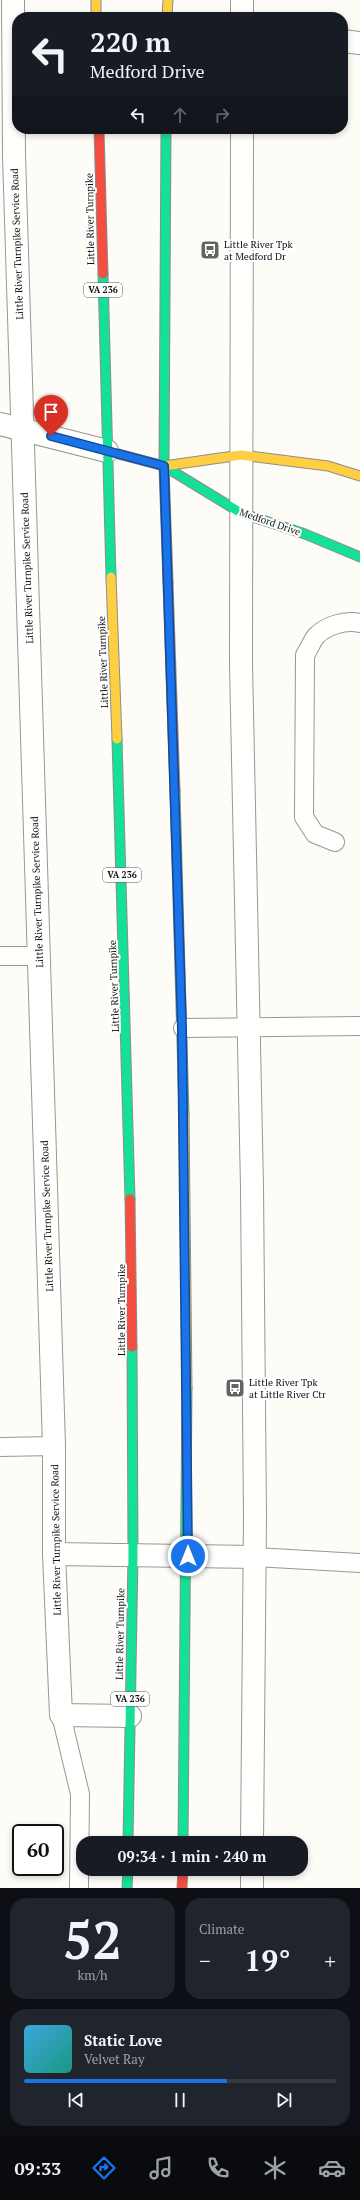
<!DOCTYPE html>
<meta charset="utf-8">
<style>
body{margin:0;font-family:"PT Serif",serif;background:#20242c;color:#f1f3f6;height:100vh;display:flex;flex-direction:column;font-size:15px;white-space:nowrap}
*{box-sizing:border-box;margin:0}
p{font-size:13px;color:#9ea1a6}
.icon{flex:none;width:22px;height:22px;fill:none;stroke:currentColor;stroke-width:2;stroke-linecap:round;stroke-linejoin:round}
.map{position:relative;height:1888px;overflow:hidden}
.panel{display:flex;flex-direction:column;gap:10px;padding:10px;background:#0d0f14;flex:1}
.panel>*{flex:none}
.guide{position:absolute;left:12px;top:12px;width:336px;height:122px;border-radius:16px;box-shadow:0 2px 6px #0003;background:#171b24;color:#f1f3f6;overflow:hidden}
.speed{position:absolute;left:12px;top:1824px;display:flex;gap:8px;font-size:20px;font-weight:700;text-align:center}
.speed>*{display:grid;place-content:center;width:52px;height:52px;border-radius:50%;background:#171b24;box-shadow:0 2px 6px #0003;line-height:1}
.speed .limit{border:2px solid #111;border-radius:6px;background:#fff;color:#111}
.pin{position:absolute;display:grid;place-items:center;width:34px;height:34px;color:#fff;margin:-41px -17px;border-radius:50% 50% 50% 0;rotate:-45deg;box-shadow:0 0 4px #0007}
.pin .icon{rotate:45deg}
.me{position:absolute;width:44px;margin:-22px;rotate:0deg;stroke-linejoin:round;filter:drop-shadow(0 0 3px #0008)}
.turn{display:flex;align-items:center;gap:14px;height:84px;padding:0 12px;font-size:18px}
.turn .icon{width:52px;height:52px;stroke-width:2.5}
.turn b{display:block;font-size:28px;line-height:34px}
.lanes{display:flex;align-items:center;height:38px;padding:0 12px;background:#0003;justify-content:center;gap:20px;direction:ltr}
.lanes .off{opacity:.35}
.big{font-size:30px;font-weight:800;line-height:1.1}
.panel .widget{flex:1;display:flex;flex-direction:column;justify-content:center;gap:6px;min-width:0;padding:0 14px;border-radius:16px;background:#20242c}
.panel .dial{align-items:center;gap:0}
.dial b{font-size:52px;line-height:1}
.song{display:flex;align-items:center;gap:12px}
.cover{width:48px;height:48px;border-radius:6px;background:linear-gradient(135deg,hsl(200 70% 55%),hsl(170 70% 35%))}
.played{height:4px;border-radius:2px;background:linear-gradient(90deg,#1a73e8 65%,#363941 65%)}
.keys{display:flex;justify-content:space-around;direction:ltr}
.heat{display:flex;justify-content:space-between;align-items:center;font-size:22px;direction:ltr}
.panel .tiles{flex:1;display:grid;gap:10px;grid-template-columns:1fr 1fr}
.widget:last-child{grid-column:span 2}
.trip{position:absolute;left:76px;top:1836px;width:232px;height:40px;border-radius:16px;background:#171b24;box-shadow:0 2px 6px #0003;font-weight:800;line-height:40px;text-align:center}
.tabs{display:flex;height:64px;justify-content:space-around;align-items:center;background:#090b0e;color:#9ea1a6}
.tabs .icon{width:28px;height:28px}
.tabs .active{color:#1a73e8}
.tabs b{font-size:18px;color:#f1f3f6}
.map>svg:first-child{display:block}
</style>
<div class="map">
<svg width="360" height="1888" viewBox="0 0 360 1888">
<rect width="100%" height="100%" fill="#fdfcf7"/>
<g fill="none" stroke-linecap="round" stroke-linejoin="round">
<!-- lane casing -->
<g stroke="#979795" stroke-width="20">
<g id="lane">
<path d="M335,842l-20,-8 -11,-17 1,-162c4,-6 7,-14 11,-19 11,-11 29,-16 44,-13"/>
<path d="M0,956h39"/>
<path d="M183,1028l177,-2"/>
<path d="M0,1447l54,-1"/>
<path d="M255,1557l105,6"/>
<path d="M61,1715l19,79 -1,94"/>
</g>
</g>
<!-- street casing -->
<g stroke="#979795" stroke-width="24">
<g id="street">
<path d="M13,0l1,155 40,1291v108l7,161 69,1"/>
<path d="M242,17v-17"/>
<path d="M343,41l17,2"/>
<path d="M242,129l-1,535 11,523 3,329 -3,327"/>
<path d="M0,424l107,27"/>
<path d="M54,1554l201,3"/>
<path d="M252,1888v-19"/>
</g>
</g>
<!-- fast casing -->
<g stroke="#8e8d8b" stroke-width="11">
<g id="fast">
<path d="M166,129l-2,337 4,116"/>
<path d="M103,274l8,303"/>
<path d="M107,451l57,15 77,47 64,21 55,23"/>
<path d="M117,739l13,460"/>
<path d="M175,791l9,323"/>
<path d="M128,1843l5,-288 -1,-208"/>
<path d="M183,1843l4,-455"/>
<path d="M127,1888l1,-19"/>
</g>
</g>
<!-- slow casing -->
<g stroke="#8e8d8b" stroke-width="11">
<g id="slow">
<path d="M96,0v17"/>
<path d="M167,17l1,-17"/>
<path d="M164,466l77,-11 87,11 32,10"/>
<path d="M111,577l6,162"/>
<path d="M184,1114l3,274"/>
</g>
</g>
<!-- jam casing -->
<g stroke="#8e8d8b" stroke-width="11">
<g id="jam">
<path d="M99,129l4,145"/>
<path d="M168,582l7,209"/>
<path d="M130,1199l2,148"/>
<path d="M182,1888l1,-19"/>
</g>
</g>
<!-- lane -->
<use href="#lane" stroke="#fffffe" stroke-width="18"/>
<!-- street -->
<use href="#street" stroke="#fffffe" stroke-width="22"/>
<!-- fast -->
<use href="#fast" stroke="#16e098" stroke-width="9"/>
<!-- slow -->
<use href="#slow" stroke="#ffcf43" stroke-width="9"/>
<!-- jam -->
<use href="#jam" stroke="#f24e42" stroke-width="9"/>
</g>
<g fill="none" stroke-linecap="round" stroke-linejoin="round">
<!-- route casing -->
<g stroke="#114b97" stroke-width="10">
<path id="route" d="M51,436l113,30 18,562 6,528"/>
</g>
<!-- route -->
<use href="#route" stroke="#1a73e8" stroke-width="7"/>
</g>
<!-- icons -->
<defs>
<g id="bus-square" transform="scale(1)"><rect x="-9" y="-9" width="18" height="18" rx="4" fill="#646362" stroke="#fff"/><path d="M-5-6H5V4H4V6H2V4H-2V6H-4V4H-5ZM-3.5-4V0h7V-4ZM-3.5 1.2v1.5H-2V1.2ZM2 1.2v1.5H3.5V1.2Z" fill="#fff"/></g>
</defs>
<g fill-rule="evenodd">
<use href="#bus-square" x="210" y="250"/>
<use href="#bus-square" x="235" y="1388"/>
</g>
<g text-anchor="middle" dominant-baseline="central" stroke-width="4" stroke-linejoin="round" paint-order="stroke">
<!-- shield labels -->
<g fill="#fff" stroke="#585858" stroke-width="1">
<rect x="84" y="283" width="38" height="14" rx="3"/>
<rect x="103" y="868" width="38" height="14" rx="3"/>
<rect x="111" y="1692" width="38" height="14" rx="3"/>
</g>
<g font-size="9" font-weight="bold" fill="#111">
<text x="103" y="290">VA 236</text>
<text x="122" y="875">VA 236</text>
<text x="130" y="1699">VA 236</text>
</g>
<!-- street labels -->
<g font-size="10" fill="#111" stroke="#fff">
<text transform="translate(90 219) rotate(-91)">Little River Turnpike</text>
<text transform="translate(17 244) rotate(-92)">Little River Turnpike Service Road</text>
<text transform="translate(270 522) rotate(19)">Medford Drive</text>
<text transform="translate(27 568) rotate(-92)">Little River Turnpike Service Road</text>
<text transform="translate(103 662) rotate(-92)">Little River Turnpike</text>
<text transform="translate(37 892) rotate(-92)">Little River Turnpike Service Road</text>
<text transform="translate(114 986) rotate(-92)">Little River Turnpike</text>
<text transform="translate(47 1216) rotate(-92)">Little River Turnpike Service Road</text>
<text transform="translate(121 1310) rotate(-90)">Little River Turnpike</text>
<text transform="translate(56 1540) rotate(-91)">Little River Turnpike Service Road</text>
<text transform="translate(120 1634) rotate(-89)">Little River Turnpike</text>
</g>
<!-- poi labels -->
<g font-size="10" fill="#111" stroke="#fff" text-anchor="start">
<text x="224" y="244">Little River Tpk<tspan x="224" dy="12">at Medford Dr</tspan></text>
<text x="249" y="1382">Little River Tpk<tspan x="249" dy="12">at Little River Ctr</tspan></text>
</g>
</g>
</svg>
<div class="speed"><div class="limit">60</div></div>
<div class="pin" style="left:51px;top:436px;background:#d93025"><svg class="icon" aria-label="arrive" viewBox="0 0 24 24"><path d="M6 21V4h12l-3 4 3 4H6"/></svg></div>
<svg class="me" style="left:188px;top:1556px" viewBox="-20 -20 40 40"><circle r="17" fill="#1a73e8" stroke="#fff" stroke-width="3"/><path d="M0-11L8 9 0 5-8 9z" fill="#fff"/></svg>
<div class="trip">09:34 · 1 min · 240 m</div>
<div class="guide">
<div class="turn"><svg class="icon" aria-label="left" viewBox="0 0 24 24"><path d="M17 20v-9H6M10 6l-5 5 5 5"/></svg><div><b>220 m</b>Medford Drive</div></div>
<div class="lanes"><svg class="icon" aria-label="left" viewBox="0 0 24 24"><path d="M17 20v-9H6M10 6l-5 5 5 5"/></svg><svg class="icon off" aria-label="ahead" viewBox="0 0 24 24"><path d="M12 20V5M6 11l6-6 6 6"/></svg><svg class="icon off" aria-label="right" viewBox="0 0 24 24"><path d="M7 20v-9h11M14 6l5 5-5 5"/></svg></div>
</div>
</div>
<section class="panel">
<div class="tiles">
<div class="widget dial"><b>52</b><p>km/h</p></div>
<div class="widget"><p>Climate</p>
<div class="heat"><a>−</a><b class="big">19°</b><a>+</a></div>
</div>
<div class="widget">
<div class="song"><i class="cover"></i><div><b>Static Love</b><p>Velvet Ray</p></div></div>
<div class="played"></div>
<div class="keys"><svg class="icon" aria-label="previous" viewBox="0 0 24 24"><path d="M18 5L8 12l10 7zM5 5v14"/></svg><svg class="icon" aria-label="pause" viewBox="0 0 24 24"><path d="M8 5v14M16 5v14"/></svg><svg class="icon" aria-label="next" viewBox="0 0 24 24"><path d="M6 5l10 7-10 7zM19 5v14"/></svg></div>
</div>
</div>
</section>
<nav class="tabs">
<b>09:33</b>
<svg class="icon active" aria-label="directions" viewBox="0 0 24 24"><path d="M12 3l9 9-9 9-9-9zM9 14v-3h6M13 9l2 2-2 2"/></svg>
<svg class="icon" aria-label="music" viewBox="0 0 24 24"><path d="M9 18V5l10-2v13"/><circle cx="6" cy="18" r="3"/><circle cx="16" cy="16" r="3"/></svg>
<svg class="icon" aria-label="phone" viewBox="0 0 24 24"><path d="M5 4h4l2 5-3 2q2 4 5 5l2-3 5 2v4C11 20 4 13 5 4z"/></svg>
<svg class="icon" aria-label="climate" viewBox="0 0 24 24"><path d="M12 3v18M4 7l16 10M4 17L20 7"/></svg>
<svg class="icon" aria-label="car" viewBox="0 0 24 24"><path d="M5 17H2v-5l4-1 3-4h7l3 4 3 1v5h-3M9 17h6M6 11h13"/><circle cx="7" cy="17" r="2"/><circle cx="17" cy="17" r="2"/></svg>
</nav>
